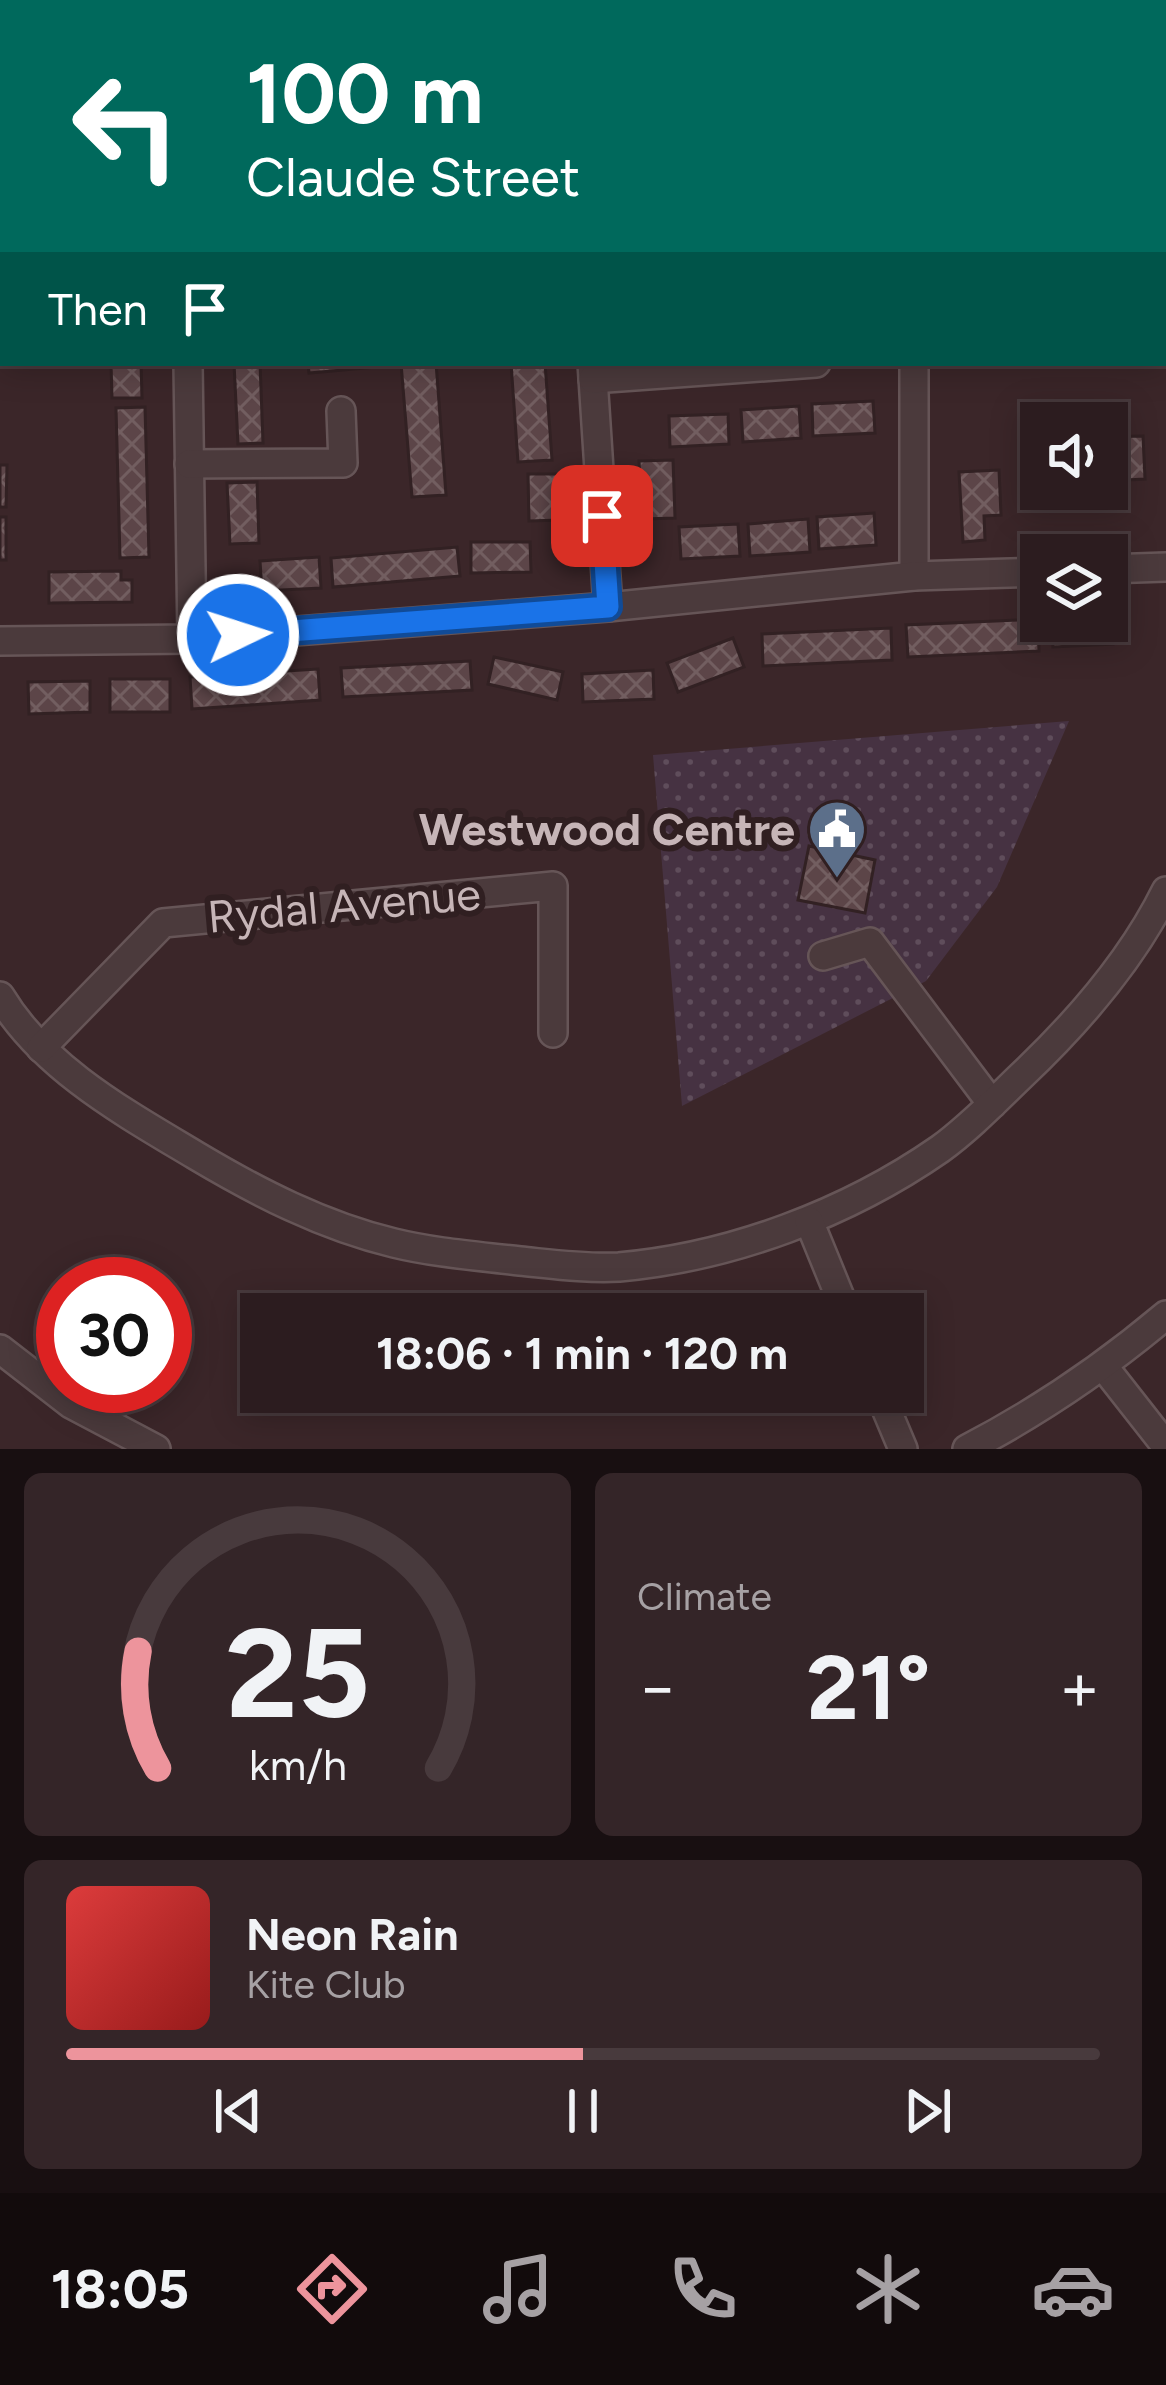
<!DOCTYPE html>
<meta charset="utf-8">
<style>
body{margin:0;font-family:Figtree,sans-serif;background:#342528;color:#f1f3f6;height:100vh;display:flex;flex-direction:column;font-size:45px;white-space:nowrap}
*{box-sizing:border-box;margin:0}
p{font-size:39px;color:#a6a1a4}
.icon{flex:none;width:66px;height:66px;fill:none;stroke:currentColor;stroke-width:2;stroke-linecap:round;stroke-linejoin:round}
.map{position:relative;height:1449px;overflow:hidden}
.side{display:flex;flex-direction:column;gap:24px;padding:24px;background:#180f11;flex:1}
.side>*{flex:none}
.banner{position:absolute;left:0px;top:0px;width:1167px;height:366px;box-shadow:0 6px 30px #0003,0 0 0 3px #483a3d;background:#00695c;color:#fff;overflow:hidden}
.fabs{position:absolute;left:1020px;top:402px;display:grid;gap:24px}
.fabs a{display:grid;place-items:center;width:108px;height:108px;border-radius:0px;background:#2c1c1f;box-shadow:0 6px 30px #0003,0 0 0 3px #483a3d;font-size:60px}
.speed{position:absolute;left:36px;top:1257px;display:flex;gap:24px;font-size:60px;font-weight:700;text-align:center}
.speed>*{display:grid;place-content:center;width:156px;height:156px;border-radius:50%;background:#2c1c1f;box-shadow:0 6px 30px #0003,0 0 0 3px #483a3d;line-height:1}
.speed .limit{border:18px solid #d22;background:#fff;color:#111}
.pin{position:absolute;display:grid;place-items:center;width:102px;height:102px;color:#fff;margin:-51px;border-radius:24px;box-shadow:0 6px 18px #0006}
.me{position:absolute;width:132px;margin:-66px;rotate:86deg;stroke-linejoin:round;filter:drop-shadow(0 0 9px #0008)}
.turn{display:flex;align-items:center;gap:42px;height:252px;padding:0 48px;font-size:54px}
.turn .icon{width:156px;height:156px;stroke-width:2.5}
.turn b{display:block;font-size:84px;line-height:102px}
.then{display:flex;align-items:center;height:114px;padding:0 48px;background:#0003;gap:24px;font-size:45px}
.big{font-size:90px;font-weight:700;line-height:1.1}
.side .tile{flex:1;display:flex;flex-direction:column;justify-content:center;gap:18px;min-width:0;padding:0 42px;border-radius:18px;background:#342528}
.side .dial{align-items:center;gap:0}
.dial svg{height:312px;overflow:visible;fill:none;stroke:#483a3d;stroke-width:7;stroke-linecap:round;text-anchor:middle}
.dial text{fill:#f1f3f6;stroke:none}
.song{display:flex;align-items:center;gap:36px}
.cover{width:144px;height:144px;border-radius:18px;background:linear-gradient(135deg,hsl(0 70% 55%),hsl(0 70% 35%))}
.played{height:12px;border-radius:6px;background:linear-gradient(90deg,#ed949c 50%,#483a3d 50%)}
.keys{display:flex;justify-content:space-around;direction:ltr}
.heat{display:flex;justify-content:space-between;align-items:center;font-size:66px;direction:ltr}
.side .tiles{flex:1;display:grid;gap:24px;grid-template-columns:1fr 1fr}
.tile:last-child{grid-column:span 2}
.trip{position:absolute;left:240px;top:1293px;width:684px;height:120px;border-radius:0px;background:#2c1c1f;box-shadow:0 6px 30px #0003,0 0 0 3px #483a3d;font-weight:700;line-height:120px;text-align:center}
.tabs{display:flex;height:192px;justify-content:space-around;align-items:center;background:#120b0c;color:#a6a1a4}
.tabs .icon{width:84px;height:84px}
.tabs .on{color:#ed949c}
.tabs b{font-size:54px;color:#f1f3f6}
.map>svg:first-child{display:block}
</style>
<div class="map">
<svg width="1166" height="1449" viewBox="0 0 1166 1449">
<defs>
<pattern id="park-dots" width="8" height="8" patternUnits="userSpaceOnUse" patternTransform="scale(3)"><rect width="8" height="8" fill="#463242"/><path d="M2 2h.1M6 6h.1" fill="none" stroke="#5f4d5b" stroke-width="1.8" stroke-linecap="round"/></pattern>
<pattern id="building-cross-hatch" width="8" height="8" patternUnits="userSpaceOnUse" patternTransform="scale(3)"><rect width="8" height="8" fill="#5c4548"/><path d="M0 0l8 8M0 8l8-8" fill="none" stroke="#725e60"/></pattern>
</defs>
<rect width="100%" height="100%" fill="#3b2629"/>
<!-- park -->
<path fill="url(#park-dots)" d="M1069,721l-72,166 -71,94 -244,125 -29,-351z"/>
<!-- building -->
<g fill="url(#building-cross-hatch)" stroke="#322123" stroke-width="3">
<path d="M0,0h158v3h-155l-3,27z"/>
<path d="M197,0h348v2l-347,1z"/>
<path d="M111,363h30l1,35h-30z"/>
<path d="M234,363h26l3,80 -25,1z"/>
<path d="M308,363h80v3l-79,7z"/>
<path d="M401,363h35l10,132 -34,2z"/>
<path d="M511,363h34l7,97 -34,2z"/>
<path d="M873,401l2,32 -62,3 -1,-32z"/>
<path d="M799,406l2,32 -58,4 -2,-32z"/>
<path d="M145,407l4,150 -29,1 -4,-150z"/>
<path d="M728,414l1,30 -59,3 -1,-31z"/>
<path d="M1143,436l2,43 -38,2v-44z"/>
<path d="M673,460l2,58 -33,1 -3,-58z"/>
<path d="M0,465h7l-1,42h-6z"/>
<path d="M999,470l2,45 -17,1 1,24 -22,2 -4,-70z"/>
<path d="M528,474h31l1,46 -31,1z"/>
<path d="M257,482l2,61 -29,1 -3,-61z"/>
<path d="M1066,489h30v8l-30,1z"/>
<path d="M874,513l2,32 -57,4 -2,-32z"/>
<rect x="0" y="517" width="6" height="43"/>
<path d="M808,519l2,33 -60,4 -2,-32z"/>
<path d="M738,524l2,32 -59,3 -2,-32z"/>
<path d="M471,542h59l1,30 -60,1z"/>
<path d="M457,547l3,29 -127,11 -2,-29z"/>
<path d="M319,557l2,31 -59,3 -2,-30z"/>
<path d="M121,571v9h11v22l-83,1v-31z"/>
<path d="M1107,613h4l2,31 -60,3 -1,-26h55z"/>
<path d="M1038,619l1,32 -131,6 -2,-32z"/>
<path d="M891,628l1,32 -129,6 -1,-32z"/>
<path d="M733,638l11,29 -66,25 -11,-29z"/>
<path d="M494,657l69,15 -6,28 -69,-16z"/>
<path d="M470,661l2,29 -129,7 -2,-29z"/>
<path d="M318,669l2,31 -128,9 -2,-32z"/>
<path d="M653,670l1,29 -71,3 -1,-28z"/>
<rect x="110" y="679" width="60" height="33"/>
<path d="M90,681v31l-61,2 -1,-32z"/>
<path d="M809,846l66,14 -10,53 -67,-13z"/>
</g>
<g fill="none" stroke-linecap="round" stroke-linejoin="round">
<!-- minor casing -->
<g stroke="#665557" stroke-width="32">
<g id="minor">
<path d="M181,0v3"/>
<path d="M568,0v3"/>
<path d="M0,82h3"/>
<path d="M0,193h3"/>
<path d="M1164,295l2,-1"/>
<path d="M188,363l4,276"/>
<path d="M592,363l16,244"/>
<path d="M914,363v213"/>
<path d="M593,379l223,-16"/>
<path d="M189,464l154,-1 -2,-52"/>
<path d="M1107,569l59,-2"/>
<path d="M0,641l192,-2 416,-32 306,-31 127,-4"/>
<path d="M823,956l47,-14 122,162"/>
<path d="M0,996c43,72 125,117 195,159 62,37 128,71 199,88 41,10 84,13 126,18 31,3 67,8 99,6 113,-10 229,-54 321,-118 29,-21 55,-48 81,-73 55,-52 111,-116 145,-185"/>
<path d="M41,1048l122,-125 390,-37v147"/>
<path d="M809,1221l38,93"/>
<path d="M0,1349l71,55 85,45"/>
<path d="M1104,1367l62,79"/>
<path d="M879,1392l24,57"/>
<path d="M967,1449c73,-38 136,-81 199,-134"/>
</g>
</g>
<!-- major casing -->
<g stroke="#544345" stroke-width="38">
<g id="major">
<path d="M977,0l15,3"/>
<path d="M1164,33l2,1"/>
</g>
</g>
<!-- minor -->
<use href="#minor" stroke="#4b3a3c" stroke-width="27"/>
<!-- major -->
<use href="#major" stroke="#6b585a" stroke-width="33"/>
</g>
<g fill="none" stroke-linecap="round" stroke-linejoin="round">
<!-- route casing -->
<g stroke="#114b97" stroke-width="30">
<path id="route" d="M238,635l370,-28 -6,-91"/>
</g>
<!-- route -->
<use href="#route" stroke="#1a73e8" stroke-width="21"/>
</g>
<!-- icons -->
<defs>
<g id="civic-pin" transform="scale(3)"><path d="M0 17L-7.5 6A9.5 9.5 0 1 1 7.5 6Z" fill="#5c6f8a" stroke="#301f21"/><path d="M-.6-6.5H3V-4.5H.6V-3L4-1V1h2V6H-6V1h2V-1L-.6-3ZM-1.2 2.5V6h2.4V2.5Z" fill="#fff"/></g>
</defs>
<g fill-rule="evenodd">
<use href="#civic-pin" x="837" y="829"/>
</g>
<g text-anchor="middle" dominant-baseline="central" stroke-width="12" stroke-linejoin="round" paint-order="stroke">
<!-- poi labels -->
<g font-size="45" font-weight="bold" fill="#c6b5b7" stroke="#301f21" text-anchor="end">
<text x="795" y="829">Westwood Centre</text>
</g>
<!-- street labels -->
<g font-size="45" fill="#c6b5b7" stroke="#301f21">
<text transform="translate(344 905) rotate(-5)">Rydal Avenue</text>
</g>
</g>
</svg>
<div class="fabs">
<a><svg class="icon" aria-label="sound" viewBox="0 0 24 24"><path d="M4 9h4l5-4v14l-5-4H4zM17 9q2 3 0 6"/></svg></a>
<a><svg class="icon" aria-label="layers" viewBox="0 0 24 24"><path d="M12 4l9 5-9 5-9-5zM3 14l9 5 9-5"/></svg></a>
</div>
<div class="speed"><div class="limit">30</div></div>
<div class="pin" style="left:602px;top:516px;background:#d93025"><svg class="icon" aria-label="arrive" viewBox="0 0 24 24"><path d="M6 21V4h12l-3 4 3 4H6"/></svg></div>
<svg class="me" style="left:238px;top:635px" viewBox="-20 -20 40 40"><circle r="17" fill="#1a73e8" stroke="#fff" stroke-width="3"/><path d="M0-11L8 9 0 5-8 9z" fill="#fff"/></svg>
<div class="trip">18:06 · 1 min · 120 m</div>
<div class="banner">
<div class="turn"><svg class="icon" aria-label="left" viewBox="0 0 24 24"><path d="M17 20v-9H6M10 6l-5 5 5 5"/></svg><div><b>100 m</b>Claude Street</div></div>
<div class="then">Then<svg class="icon" aria-label="arrive" viewBox="0 0 24 24"><path d="M6 21V4h12l-3 4 3 4H6"/></svg></div>
</div>
</div>
<section class="side">
<div class="tiles">
<div class="tile dial"><svg viewBox="0 0 100 80">
<path d="M14 69A42 42 0 1 1 86 69"/>
<path d="M14 69A42 42 0 0 1 9 39" stroke="#ed949c"/>
<text x="50" y="56" font-size="32" font-weight="700">25</text>
<text x="50" y="72" font-size="11">km/h</text>
</svg></div>
<div class="tile"><p>Climate</p>
<div class="heat"><a>−</a><b class="big">21°</b><a>+</a></div>
</div>
<div class="tile">
<div class="song"><i class="cover"></i><div><b>Neon Rain</b><p>Kite Club</p></div></div>
<div class="played"></div>
<div class="keys"><svg class="icon" aria-label="previous" viewBox="0 0 24 24"><path d="M18 5L8 12l10 7zM5 5v14"/></svg><svg class="icon" aria-label="pause" viewBox="0 0 24 24"><path d="M8 5v14M16 5v14"/></svg><svg class="icon" aria-label="next" viewBox="0 0 24 24"><path d="M6 5l10 7-10 7zM19 5v14"/></svg></div>
</div>
</div>
</section>
<nav class="tabs">
<b>18:05</b>
<svg class="icon on" aria-label="directions" viewBox="0 0 24 24"><path d="M12 3l9 9-9 9-9-9zM9 14v-3h6M13 9l2 2-2 2"/></svg>
<svg class="icon" aria-label="music" viewBox="0 0 24 24"><path d="M9 18V5l10-2v13"/><circle cx="6" cy="18" r="3"/><circle cx="16" cy="16" r="3"/></svg>
<svg class="icon" aria-label="phone" viewBox="0 0 24 24"><path d="M5 4h4l2 5-3 2q2 4 5 5l2-3 5 2v4C11 20 4 13 5 4z"/></svg>
<svg class="icon" aria-label="climate" viewBox="0 0 24 24"><path d="M12 3v18M4 7l16 10M4 17L20 7"/></svg>
<svg class="icon" aria-label="car" viewBox="0 0 24 24"><path d="M5 17H2v-5l4-1 3-4h7l3 4 3 1v5h-3M9 17h6M6 11h13"/><circle cx="7" cy="17" r="2"/><circle cx="17" cy="17" r="2"/></svg>
</nav>
